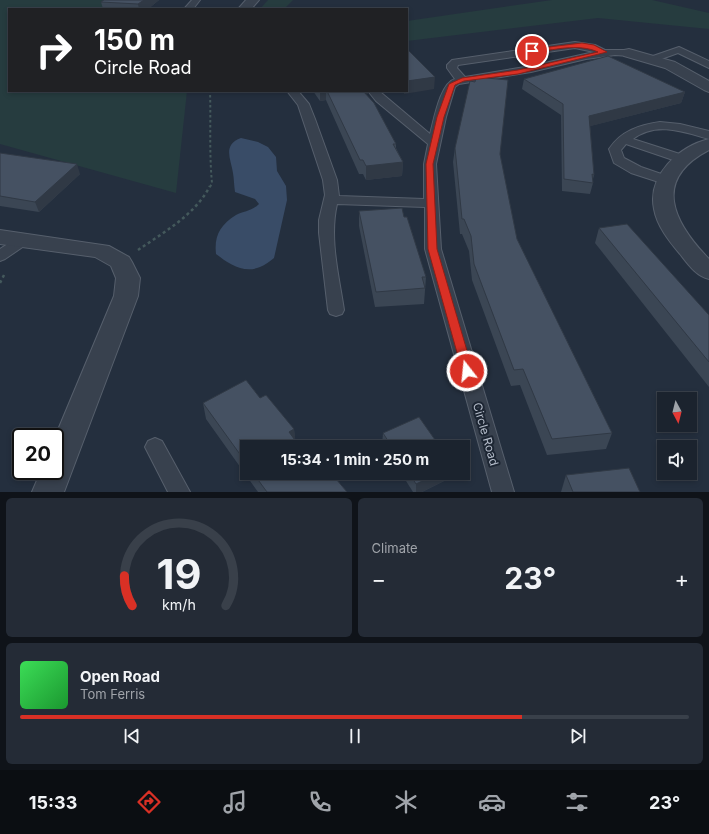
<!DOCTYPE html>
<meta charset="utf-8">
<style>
body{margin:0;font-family:Inter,sans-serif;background:#242b36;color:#f1f3f6;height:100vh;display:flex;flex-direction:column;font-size:15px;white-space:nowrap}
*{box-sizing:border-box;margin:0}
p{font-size:13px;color:#a0a4aa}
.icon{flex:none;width:22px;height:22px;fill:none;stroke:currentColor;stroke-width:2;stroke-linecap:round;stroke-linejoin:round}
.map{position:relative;height:492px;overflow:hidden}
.side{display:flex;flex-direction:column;gap:6px;padding:6px;background:#0f1319;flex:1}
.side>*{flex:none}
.banner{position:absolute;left:8px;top:8px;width:400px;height:84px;border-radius:0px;box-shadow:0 2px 6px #0003,0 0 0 1px #39404a;background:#202124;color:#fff;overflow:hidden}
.needle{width:26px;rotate:173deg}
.tools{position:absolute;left:657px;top:392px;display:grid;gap:8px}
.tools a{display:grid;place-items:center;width:40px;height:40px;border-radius:0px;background:#1b232e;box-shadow:0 2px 6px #0003,0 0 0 1px #39404a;font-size:20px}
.speed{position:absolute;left:12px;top:428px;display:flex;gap:8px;font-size:20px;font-weight:700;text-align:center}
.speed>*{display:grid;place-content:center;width:52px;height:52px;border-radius:50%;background:#1b232e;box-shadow:0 2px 6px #0003,0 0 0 1px #39404a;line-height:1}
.speed .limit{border:2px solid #111;border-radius:6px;background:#fff;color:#111}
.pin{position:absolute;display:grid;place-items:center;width:34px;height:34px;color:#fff;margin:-17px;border:2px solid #fff;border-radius:50%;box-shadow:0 1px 4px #0007}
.me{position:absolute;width:44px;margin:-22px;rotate:344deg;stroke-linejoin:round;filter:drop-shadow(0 0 3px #0008)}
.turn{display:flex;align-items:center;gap:14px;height:84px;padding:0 20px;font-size:18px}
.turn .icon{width:52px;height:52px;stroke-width:2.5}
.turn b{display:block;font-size:28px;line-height:34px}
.big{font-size:30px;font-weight:700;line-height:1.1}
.side .widget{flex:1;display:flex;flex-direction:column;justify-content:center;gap:6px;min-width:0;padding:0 14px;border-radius:6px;background:#242b36}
.side .dial{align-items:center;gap:0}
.dial svg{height:104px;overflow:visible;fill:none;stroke:#39404a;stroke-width:7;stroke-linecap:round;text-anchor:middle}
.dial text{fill:#f1f3f6;stroke:none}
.song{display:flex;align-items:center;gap:12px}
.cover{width:48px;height:48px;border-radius:6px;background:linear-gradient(135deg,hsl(130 70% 55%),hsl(130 70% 35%))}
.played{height:4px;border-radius:2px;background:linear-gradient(90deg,#d93025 75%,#39404a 75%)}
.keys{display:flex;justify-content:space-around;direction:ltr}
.heat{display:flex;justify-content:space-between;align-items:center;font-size:22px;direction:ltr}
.side .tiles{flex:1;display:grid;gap:6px;grid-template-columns:1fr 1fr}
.widget:last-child{grid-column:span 2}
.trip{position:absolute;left:240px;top:440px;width:230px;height:40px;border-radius:0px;background:#1b232e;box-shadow:0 2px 6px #0003,0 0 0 1px #39404a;font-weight:700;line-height:40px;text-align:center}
.dock{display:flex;height:64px;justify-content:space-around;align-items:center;background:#0b0e12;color:#a0a4aa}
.dock .icon{width:28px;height:28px}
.dock .active{color:#d93025}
.dock b{font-size:18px;color:#f1f3f6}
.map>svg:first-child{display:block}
</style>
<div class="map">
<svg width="709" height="492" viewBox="0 0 709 492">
<rect width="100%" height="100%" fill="#242f3e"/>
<!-- green -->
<g fill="#263c3f">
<path d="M0,0h114l-12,9h-93v82h178l-11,102 -176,-49z"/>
<path d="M268,0h25l-9,9h-24z"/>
<path d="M552,0h100l57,13v16l-111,-11 -191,23v-20z"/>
</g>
<!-- water -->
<path fill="#394c67" d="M241,138l17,4 10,5 8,10 1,14 9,15 1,14 -13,58c-4,3 -9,7 -14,9 -16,7 -31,-3 -44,-13 -2,-18 4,-29 20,-39 8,-4 16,-4 23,-11l-4,-5 -20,-7c-1,-7 -1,-13 -2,-19 -2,-14 -11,-28 8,-35z"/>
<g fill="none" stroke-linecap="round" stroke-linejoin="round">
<!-- service casing -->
<g stroke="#565f6c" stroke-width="2">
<g id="service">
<path d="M192,0h8l-7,9h-9z"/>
<path d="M575,42l20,3 10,5h24l5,3 -5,3 -14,-1 -29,4 -55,13 -72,12 -4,3 -9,30 -10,47 5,85 73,243h-22l-67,-243v-42l-88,-3c-8,35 2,72 7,106l-2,4 -6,2 -6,-2 -2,-4 -9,-77v-13l6,-25 -2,-15 -25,-75 -11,-14h11l11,13 6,15 22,61 2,16 85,3v-35l4,-20 -52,-43 -8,-10h11l51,43c4,-14 10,-51 25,-55l-8,-11v-3l5,-5zM575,48l19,4 -63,14 -66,11 -8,-9 1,-3z"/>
<path d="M679,47l30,14v7l-31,-15 -25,9 -5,-3 2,-2z"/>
<path d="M660,122l20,2 29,7v8c-25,-7 -53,-18 -76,0l53,17 2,3 -2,3 -4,1 -56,-19 -5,6 3,8 17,9 32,11 2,3 -2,3 -5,1 -37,-12 -17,-10 -5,-14c12,-18 30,-24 51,-27z"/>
<path d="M22,236l5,2 2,3 -2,3 -22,15 -5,2v-12l17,-11z"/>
<path d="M155,438l7,3 28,51h-22l-23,-45 3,-6z"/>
</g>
</g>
<!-- minor casing -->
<g stroke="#565f6c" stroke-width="2">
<g id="minor">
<path d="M246,0h13l-8,9h-13z"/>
<path d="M629,49l46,13 34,19v11l-5,-2 -39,-22 -41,-12 -2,-3 2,-3z"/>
<path d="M709,139v11c-58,30 -35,73 0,109v20c-13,-3 -21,-15 -29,-25 -11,-13 -23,-28 -26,-45 -7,-33 25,-63 55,-70z"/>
<path d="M0,230l109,16 20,11 3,5 8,16 -2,18 -74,196h-32l9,-21h14v-34l59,-141 2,-18 -5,-12 -16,-9 -95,-13z"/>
</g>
</g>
<!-- path-far1 -->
<path stroke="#44595c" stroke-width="2" stroke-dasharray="2.5 2.5" stroke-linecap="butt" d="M210,187l2,-4c-3,-31 -1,-61 -2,-92"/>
<!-- path -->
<g stroke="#44595c" stroke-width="2.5" stroke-dasharray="3 3" stroke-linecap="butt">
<path d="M138,250c26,-18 57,-35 72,-64"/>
<path d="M0,283l5,-10"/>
</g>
<!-- service -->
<use href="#service" fill="#38414e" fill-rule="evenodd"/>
<!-- minor -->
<use href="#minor" fill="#38414e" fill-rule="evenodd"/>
</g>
<!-- wall -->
<g fill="#3b4654">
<path d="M104,0h55l-11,9h-45l-2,-7z"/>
<path d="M524,79l161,13 -4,11 -91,23 4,49 -1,4v4l-3,11 -28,-3 -1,-76 -39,-26z"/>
<path d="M313,91h55v3h-2l30,50v4l7,14 -1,14 -36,4 -3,-6h-4l-33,-74 -6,1z"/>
<path d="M455,148l45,6 17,85 95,194 -6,16 -59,6 -27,-70 -9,1 -39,-106 -3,-29 -7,-17h-2l-7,-72z"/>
<path d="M0,153l80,21 -41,38 -39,-6z"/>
<path d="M359,211l45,6 22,60 -2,27 -49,3 -16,-81z"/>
<path d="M599,228l110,87v72l-114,-144z"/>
<path d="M260,398l34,31 1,12 -48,6v26h84l16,19h-89l-52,-73 -3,-16z"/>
<path d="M383,433l57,14h-56l-2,-2z"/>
<path d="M401,473h52l-1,4 -30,15h-9z"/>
<path d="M566,475l74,17h-79z"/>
</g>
<!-- shaded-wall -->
<g fill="#303945">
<path d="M144,0h15l-11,9h-9l-1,-5z"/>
<path d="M435,77l-1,12 -30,5v-3h3v-10z"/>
<path d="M320,91h6v9l-6,1z"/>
<path d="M355,91h13v3l-13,2z"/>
<path d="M685,92l-4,11 -94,24 2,-11z"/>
<path d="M403,162l-1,14 -36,4v-14z"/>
<path d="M77,164l3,10 -41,38 -4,-10z"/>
<path d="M294,429l2,16 -7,-13z"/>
<path d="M439,473h14l-1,4 -30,15h-6v-8z"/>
</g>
<!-- building -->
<g fill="#455162" stroke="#303945">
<path d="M104,0h40l-6,4 -37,-2z"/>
<path d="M407,49l28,28 -28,4z"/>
<path d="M608,56l77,36 -96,24 5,59 -2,-1 1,9 -29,-4 -1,-75 -39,-25z"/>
<path d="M476,77l32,3 -8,74 17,85 95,194 -60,6 -29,-70 -9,1 -40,-106 -3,-28 -7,-17h-2l-7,-71 15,-67 5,1z"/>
<path d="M327,91h36l11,12 22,41h-3l10,18 -37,4 -3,-6h-3z"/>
<path d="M0,153l77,11 -42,38 -35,-6z"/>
<path d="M402,208l2,9h3l19,60h-4l3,11 -49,4 -17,-81z"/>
<path d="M627,224l82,91v47l-110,-134z"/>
<path d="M246,380l14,18 6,-3 28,34 -5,3 11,15h-53v17l-44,-61z"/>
<path d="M419,417l21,30h-48l-9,-14z"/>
<path d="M629,468l11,24h-67l-7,-17z"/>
<path d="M253,473h78l16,19h-80z"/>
<path d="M409,473h30l-23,11z"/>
</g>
<!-- route -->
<path fill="#d93025" stroke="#8d1f18" d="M582,43l12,2 13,7 -89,22 -54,7 -9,4 -11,32 -11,47 4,85 36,122 -2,3 -4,1 -4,-1 -35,-125 -2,-85 11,-47 12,-33 13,-6 56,-8 80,-18c-20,-9 -45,-2 -66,1l-3,-2 3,-2z"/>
<g text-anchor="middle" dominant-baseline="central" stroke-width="4" stroke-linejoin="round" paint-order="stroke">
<!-- street labels -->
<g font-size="12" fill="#b4bcc9" stroke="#1d2633">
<text transform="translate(486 434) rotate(74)">Circle Road</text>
</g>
</g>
</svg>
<div class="tools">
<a><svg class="needle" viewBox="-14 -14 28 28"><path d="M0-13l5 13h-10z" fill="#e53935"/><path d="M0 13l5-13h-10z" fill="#a0a4aa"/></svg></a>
<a><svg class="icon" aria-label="sound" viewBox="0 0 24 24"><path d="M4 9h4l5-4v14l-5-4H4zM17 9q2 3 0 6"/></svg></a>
</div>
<div class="speed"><div class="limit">20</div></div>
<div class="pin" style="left:532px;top:51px;background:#d93025"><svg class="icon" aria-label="arrive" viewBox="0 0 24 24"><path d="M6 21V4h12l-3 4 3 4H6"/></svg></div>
<svg class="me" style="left:467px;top:371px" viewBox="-20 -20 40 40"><circle r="17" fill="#d93025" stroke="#fff" stroke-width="3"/><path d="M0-11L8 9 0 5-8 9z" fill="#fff"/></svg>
<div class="trip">15:34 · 1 min · 250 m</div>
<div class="banner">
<div class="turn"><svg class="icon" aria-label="right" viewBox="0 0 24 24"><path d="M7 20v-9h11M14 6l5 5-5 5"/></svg><div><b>150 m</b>Circle Road</div></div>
</div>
</div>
<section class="side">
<div class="tiles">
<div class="widget dial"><svg viewBox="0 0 100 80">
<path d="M14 69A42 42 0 1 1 86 69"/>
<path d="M14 69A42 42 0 0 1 8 46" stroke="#d93025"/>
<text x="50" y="56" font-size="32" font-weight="700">19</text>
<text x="50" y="72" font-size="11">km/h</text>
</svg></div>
<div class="widget"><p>Climate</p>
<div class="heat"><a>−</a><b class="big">23°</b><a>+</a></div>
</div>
<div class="widget">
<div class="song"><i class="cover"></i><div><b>Open Road</b><p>Tom Ferris</p></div></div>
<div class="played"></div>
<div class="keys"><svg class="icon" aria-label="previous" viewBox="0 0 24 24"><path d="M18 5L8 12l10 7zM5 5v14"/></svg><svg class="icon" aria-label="pause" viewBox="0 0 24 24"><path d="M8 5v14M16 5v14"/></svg><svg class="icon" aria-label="next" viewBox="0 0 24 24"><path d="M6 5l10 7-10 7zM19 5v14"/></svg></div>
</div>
</div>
</section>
<nav class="dock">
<b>15:33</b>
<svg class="icon active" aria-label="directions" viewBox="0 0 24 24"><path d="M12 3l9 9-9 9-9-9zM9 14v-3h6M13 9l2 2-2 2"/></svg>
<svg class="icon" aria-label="music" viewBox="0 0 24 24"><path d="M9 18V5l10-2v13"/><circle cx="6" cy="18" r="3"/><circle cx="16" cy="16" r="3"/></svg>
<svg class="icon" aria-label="phone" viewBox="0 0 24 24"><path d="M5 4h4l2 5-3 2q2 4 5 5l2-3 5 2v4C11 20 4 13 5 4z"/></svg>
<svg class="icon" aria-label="climate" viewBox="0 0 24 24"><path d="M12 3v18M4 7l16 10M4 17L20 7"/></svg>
<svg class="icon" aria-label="car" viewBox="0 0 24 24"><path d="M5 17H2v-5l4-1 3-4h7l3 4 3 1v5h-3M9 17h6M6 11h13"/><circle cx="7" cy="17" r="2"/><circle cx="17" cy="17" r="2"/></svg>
<svg class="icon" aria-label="filters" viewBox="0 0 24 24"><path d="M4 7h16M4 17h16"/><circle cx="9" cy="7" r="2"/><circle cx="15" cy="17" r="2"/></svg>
<b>23°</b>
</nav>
